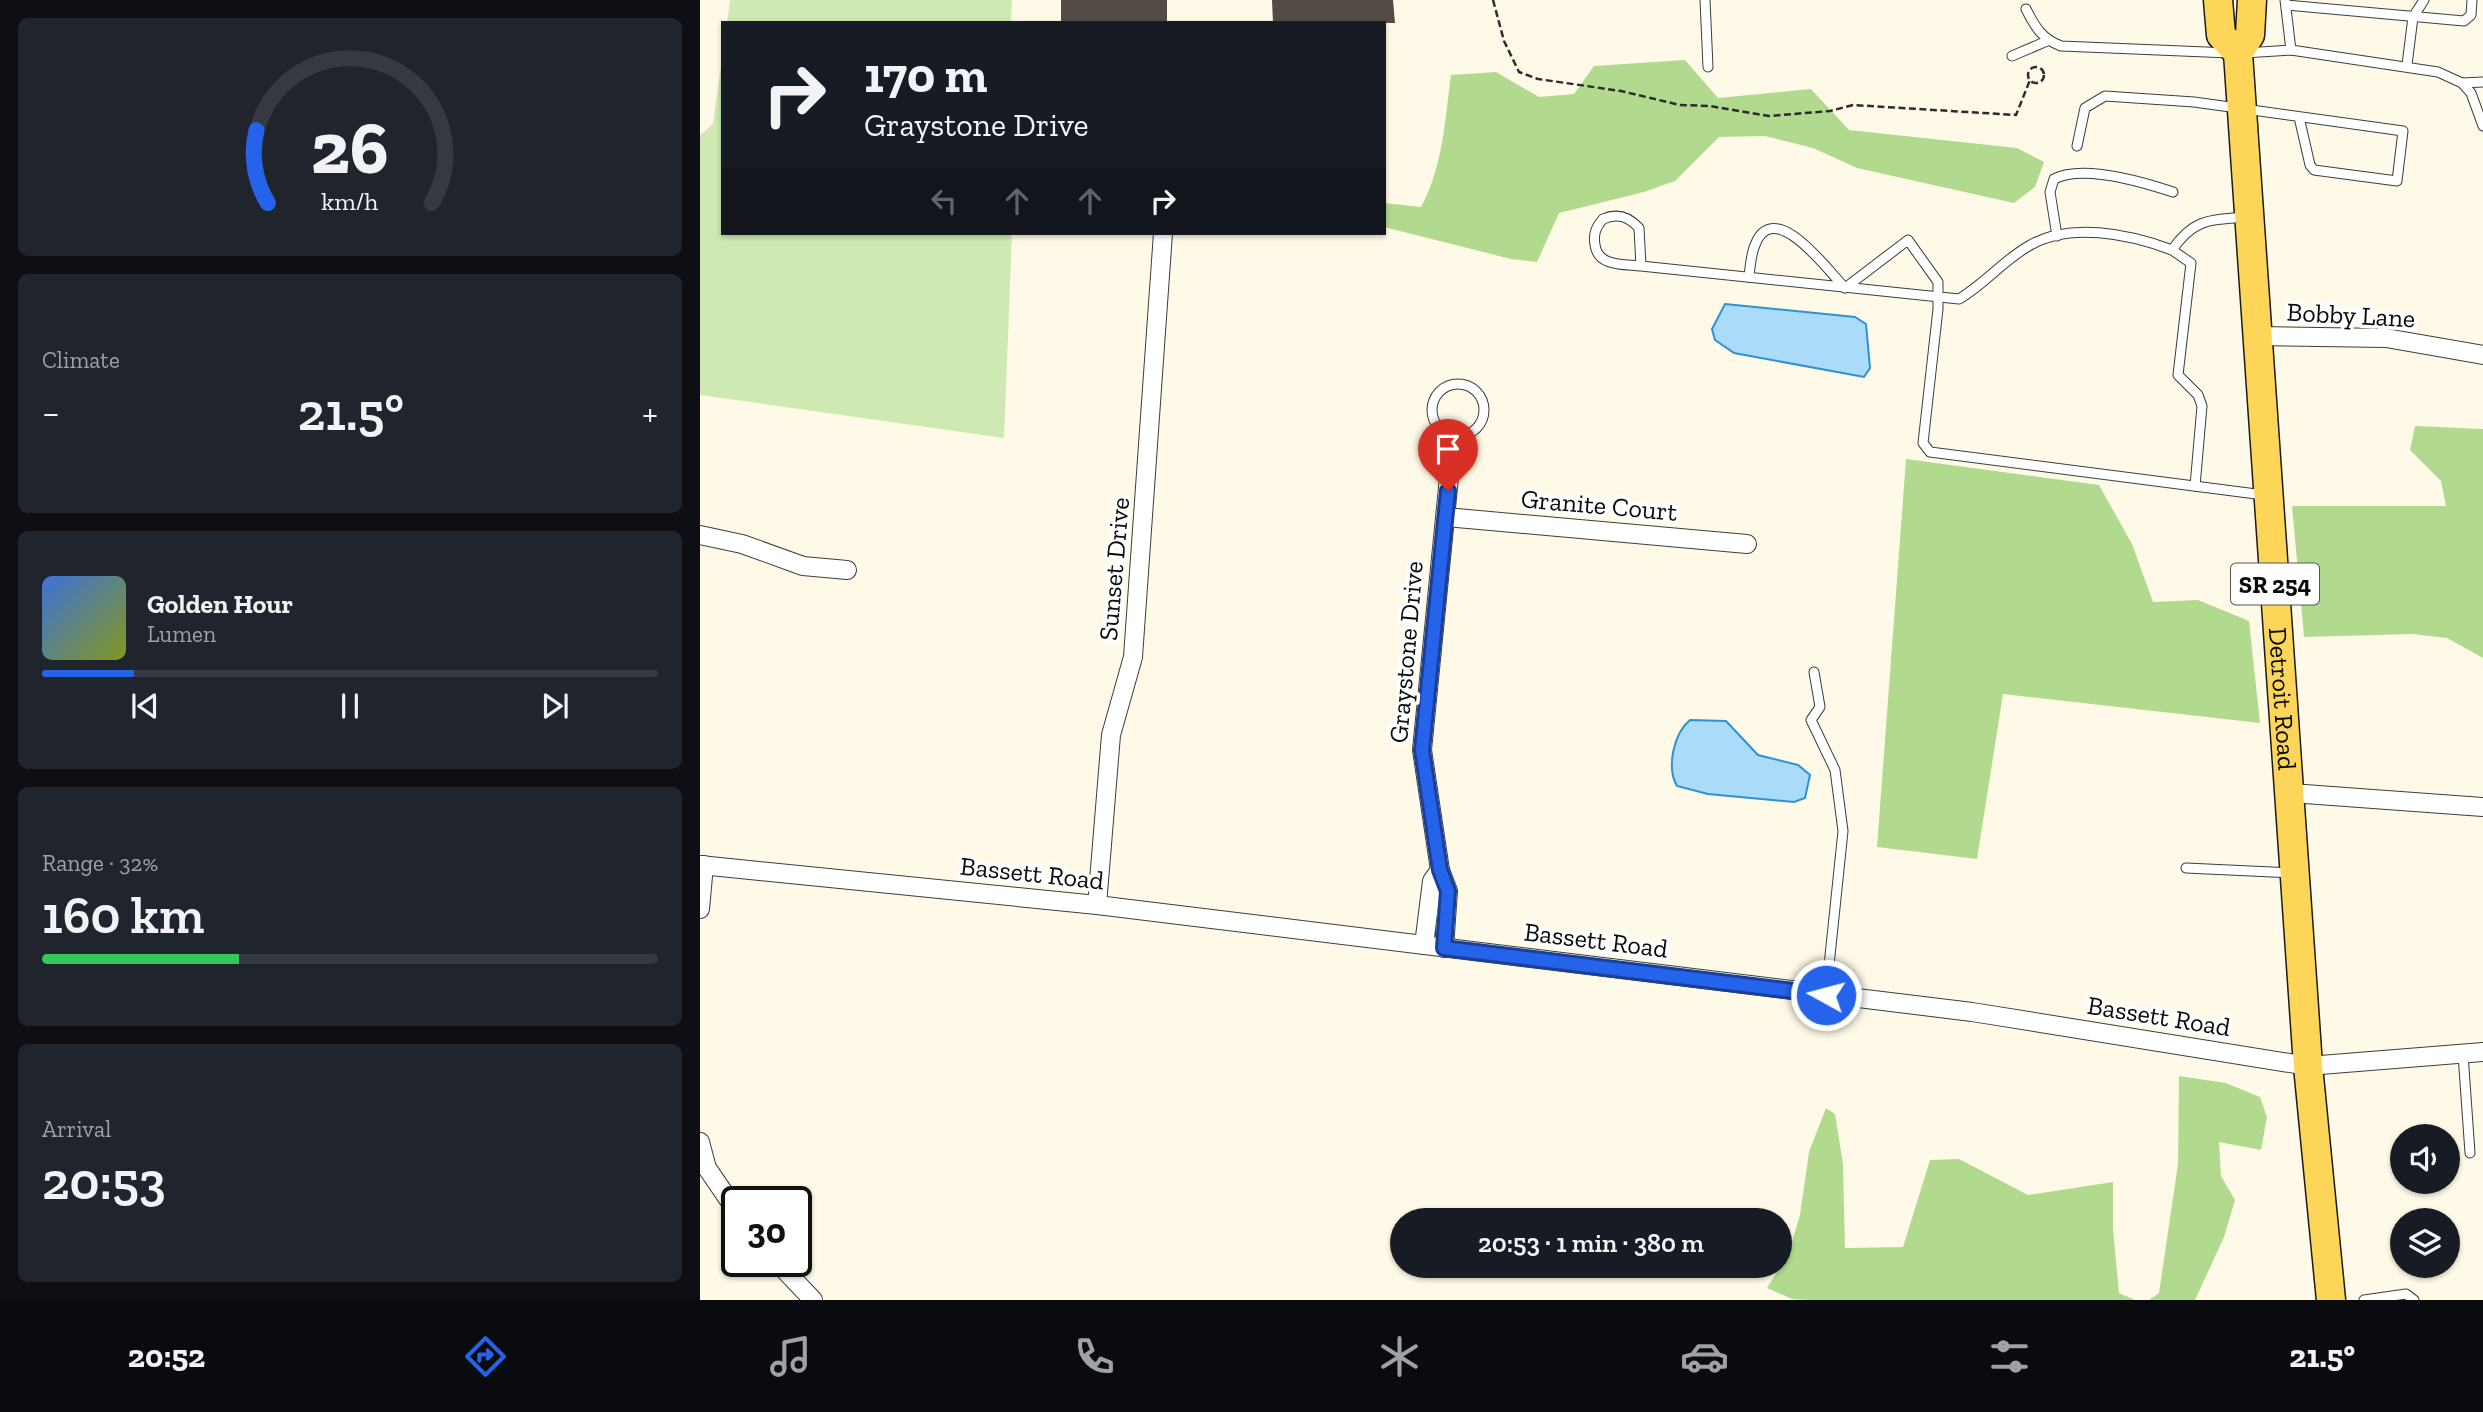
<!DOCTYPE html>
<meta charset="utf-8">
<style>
body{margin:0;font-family:"Zilla Slab",serif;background:#20242c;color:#f1f3f6;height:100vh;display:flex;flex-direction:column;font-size:26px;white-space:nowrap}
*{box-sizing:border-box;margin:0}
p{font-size:23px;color:#9ea1a6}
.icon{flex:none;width:38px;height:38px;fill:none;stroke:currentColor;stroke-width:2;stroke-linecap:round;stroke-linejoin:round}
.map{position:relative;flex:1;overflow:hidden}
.sheet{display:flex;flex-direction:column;gap:18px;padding:18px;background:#0d0f14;width:700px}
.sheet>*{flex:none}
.hud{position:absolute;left:21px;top:21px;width:665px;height:214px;border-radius:0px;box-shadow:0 2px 5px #0004;background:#171b24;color:#f1f3f6;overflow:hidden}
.controls{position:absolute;left:1690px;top:1124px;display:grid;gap:14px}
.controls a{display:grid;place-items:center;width:70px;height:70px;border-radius:50%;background:#171b24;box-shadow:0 2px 5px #0004;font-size:35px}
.speed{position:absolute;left:21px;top:1186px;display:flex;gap:14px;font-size:35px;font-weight:700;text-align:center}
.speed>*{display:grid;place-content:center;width:91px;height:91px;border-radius:50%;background:#171b24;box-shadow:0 2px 5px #0004;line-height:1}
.speed .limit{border:4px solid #111;border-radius:10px;background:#fff;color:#111}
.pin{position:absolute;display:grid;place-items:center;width:60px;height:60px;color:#fff;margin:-72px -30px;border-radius:50% 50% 50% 0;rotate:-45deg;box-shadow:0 0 7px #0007}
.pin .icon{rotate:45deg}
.me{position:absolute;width:77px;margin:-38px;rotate:277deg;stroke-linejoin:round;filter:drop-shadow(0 0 5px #0008)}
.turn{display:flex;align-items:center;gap:24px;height:147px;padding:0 28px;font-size:32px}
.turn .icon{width:91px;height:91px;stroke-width:2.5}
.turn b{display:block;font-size:49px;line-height:60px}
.lanes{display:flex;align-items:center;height:66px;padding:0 28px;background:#0003;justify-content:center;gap:35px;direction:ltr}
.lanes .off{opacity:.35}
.big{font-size:52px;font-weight:600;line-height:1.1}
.sheet .card{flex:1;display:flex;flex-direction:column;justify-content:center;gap:10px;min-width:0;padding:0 24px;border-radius:10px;background:#20242c}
.sheet .dial{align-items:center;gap:0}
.dial svg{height:182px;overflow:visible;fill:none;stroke:#363941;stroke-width:7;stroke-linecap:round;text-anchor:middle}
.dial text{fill:#f1f3f6;stroke:none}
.song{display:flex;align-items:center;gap:21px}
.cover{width:84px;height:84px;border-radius:10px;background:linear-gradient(135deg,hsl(220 70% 55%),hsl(70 70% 35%))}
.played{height:7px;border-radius:4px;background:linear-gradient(90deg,#2563eb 15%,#363941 15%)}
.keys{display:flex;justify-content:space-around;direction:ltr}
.heat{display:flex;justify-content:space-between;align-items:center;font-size:38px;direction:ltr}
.charge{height:10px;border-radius:5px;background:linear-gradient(90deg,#34c759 32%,#363941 0)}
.trip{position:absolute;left:690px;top:1208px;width:402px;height:70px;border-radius:35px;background:#171b24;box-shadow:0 2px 5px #0004;font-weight:600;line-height:70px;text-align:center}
.menu{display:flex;height:112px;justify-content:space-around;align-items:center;background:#090b0e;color:#9ea1a6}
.menu .icon{width:49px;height:49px}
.menu .active{color:#2563eb}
.menu b{font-size:32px;color:#f1f3f6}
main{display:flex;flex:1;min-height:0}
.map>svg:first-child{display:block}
</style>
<main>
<section class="sheet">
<div class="card dial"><svg viewBox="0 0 100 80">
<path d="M14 69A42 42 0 1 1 86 69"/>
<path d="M14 69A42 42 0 0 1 9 37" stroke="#2563eb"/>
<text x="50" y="56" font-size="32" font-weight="700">26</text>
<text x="50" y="72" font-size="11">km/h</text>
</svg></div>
<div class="card"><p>Climate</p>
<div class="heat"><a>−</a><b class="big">21.5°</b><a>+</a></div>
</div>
<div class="card">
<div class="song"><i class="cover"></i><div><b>Golden Hour</b><p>Lumen</p></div></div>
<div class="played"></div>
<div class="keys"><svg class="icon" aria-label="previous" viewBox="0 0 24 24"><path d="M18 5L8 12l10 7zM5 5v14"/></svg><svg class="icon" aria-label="pause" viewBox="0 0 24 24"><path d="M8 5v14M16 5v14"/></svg><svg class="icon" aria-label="next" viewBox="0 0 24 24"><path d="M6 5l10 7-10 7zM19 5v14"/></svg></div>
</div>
<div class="card"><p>Range · 32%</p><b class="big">160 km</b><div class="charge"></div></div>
<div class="card"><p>Arrival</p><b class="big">20:53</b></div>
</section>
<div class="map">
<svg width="1783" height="1300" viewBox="0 0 1783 1300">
<rect width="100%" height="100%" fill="#fffae7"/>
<!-- green -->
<g fill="#cee9b1">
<path d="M30,0h282l-1,23h-284z"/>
<path d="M23,52v181h289l-8,205 -304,-43v-260l13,-11z"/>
</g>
<!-- forest -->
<g fill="#b1da8f">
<path d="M985,60l33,38 93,-9 38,41 168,18 27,14 -9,25 -21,16 -157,-35 -44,-20 -48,-12 -46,1 -44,44 -31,11 -85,21 -22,49 -26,-3 -127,-32v-24l37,4c22,-40 24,-88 30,-132l45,-3 43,25 35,-3 20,-28z"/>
<path d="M1715,426l68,3v229l-36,-20 -34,-4 -109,3 -12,-131h154l-5,-25 -31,-31z"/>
<path d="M1206,459l193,26 33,59 21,58 45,-2 51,21 11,102 -257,-29 -26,165 -100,-12z"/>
<path d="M1479,1076l47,7 34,14 7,20 -6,33 -42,-8 2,34 14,24 -11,37 -29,63h-46l10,-7 19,-129z"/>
<path d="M1126,1108l9,6 8,50 2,84 58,-1 27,-87 29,-1 69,36 85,-13v47l6,64 16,7h-326l-17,-1 -25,-11 22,-36 11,-37 9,-63z"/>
</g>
<!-- water -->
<g fill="#aadbf8" stroke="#2f91d1" stroke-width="2">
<path d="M1025,304l130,13 11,7 4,44 -6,9 -130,-24 -19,-13 -3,-11z"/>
<path d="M990,720l36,1 32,34 40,10 12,10 -5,23 -11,4 -86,-8 -31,-8c-11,-19 -3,-53 13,-66z"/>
</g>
<!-- building -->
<g fill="#534b46">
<rect x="361" y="0" width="106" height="23"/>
<path d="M572,0h121l2,23h-122z"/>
</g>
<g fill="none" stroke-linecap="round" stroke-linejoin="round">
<!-- lane casing -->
<g stroke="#3d3d3d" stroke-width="11">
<g id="lane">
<path d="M1005,0l3,67"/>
<path d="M1585,0l6,50"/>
<path d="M1586,5l178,16 7,-6 1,-15"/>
<path d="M1326,9c9,18 16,30 35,37l169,7"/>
<path d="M1544,53l47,-3 147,22 24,11 9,10 12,33"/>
<path d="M1312,56l35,-15"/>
<path d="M1707,65l6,-48 11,-17"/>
<path d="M1762,83l21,-1"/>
<path d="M1377,146l8,-38 20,-12 89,6 209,29 -6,50 -83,-11 -4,-5 -11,-48"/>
<path d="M1357,236l-7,-44 4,-13c29,-15 89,3 119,13"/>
<path d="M1472,250l19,13 -13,112 20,20 4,11 -7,80"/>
<path d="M941,266c-17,-2 -43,1 -46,-21 -2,-11 1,-18 8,-26 14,-6 25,-3 36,9l2,38 318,33c24,-14 43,-37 68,-52 41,-26 103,-13 145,3 22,-32 38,-30 75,-33"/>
<path d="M1049,277c1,-10 2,-23 6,-32 19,-50 75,28 90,43l63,-48 30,42v27l-15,134 7,9 334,43"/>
<circle cx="758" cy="410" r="26"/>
<path d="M1114,672l6,35 -9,13 24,50 8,61 -17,163"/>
<path d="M1486,868l105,5"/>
<path d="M1763,1054l7,99"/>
<path d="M1664,1300l42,-6 8,6"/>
</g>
</g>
<!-- street casing -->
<g stroke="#3d3d3d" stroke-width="20">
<g id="street">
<path d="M1558,336l128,2 97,17"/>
<path d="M746,517l301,27"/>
<path d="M0,535l42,9 61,22 44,4"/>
<path d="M1591,793l192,14"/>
<path d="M0,865l397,40 875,107 336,54 175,-14"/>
<path d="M397,905l14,-170 22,-78 30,-424"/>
<path d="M0,909l4,-44"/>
<path d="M724,945l8,-64 8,-11"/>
<path d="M744,948l4,-57 -8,-21 -18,-120 31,-313"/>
<path d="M0,1142l7,26 30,44"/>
<path d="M77,1262l36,38"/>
</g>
</g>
<!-- primary casing -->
<g stroke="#1b1b1b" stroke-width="31">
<g id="primary">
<path d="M1518,0l3,35 17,18"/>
<path id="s1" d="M1552,0l-2,35 -12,18 70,1013 23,234"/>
</g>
</g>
<!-- path -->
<g stroke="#2c2c2c" stroke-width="2.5" stroke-dasharray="7 3.5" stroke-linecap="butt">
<path d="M793,0l11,41 15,31 19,7 83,12 59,14 30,1 59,10 61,-5 23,-6 163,10 14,-35"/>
<circle cx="1336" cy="75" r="8"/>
</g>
<!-- lane -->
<use href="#lane" stroke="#fff" stroke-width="9"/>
<!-- street -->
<use href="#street" stroke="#fff" stroke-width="18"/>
<!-- primary -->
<use href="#primary" stroke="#fdd559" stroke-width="28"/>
</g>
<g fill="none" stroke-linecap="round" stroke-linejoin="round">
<!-- route casing -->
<g stroke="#184099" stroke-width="18">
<path id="route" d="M748,491l-26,259 18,120 8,21 -4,57 382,47"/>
</g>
<!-- route -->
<use href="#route" stroke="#2563eb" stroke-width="12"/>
</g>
<g text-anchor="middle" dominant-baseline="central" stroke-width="7" stroke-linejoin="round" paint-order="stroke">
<!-- shield labels -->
<rect fill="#fff" stroke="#545454" stroke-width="2" x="1531" y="563.5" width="88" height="41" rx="5"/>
<g font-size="24" font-weight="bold" fill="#0a0a0a">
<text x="1575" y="584">SR 254</text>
</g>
<!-- street labels -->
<g font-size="26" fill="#0a0a0a" stroke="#fff">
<text transform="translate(1651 315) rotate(3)">Bobby Lane</text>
<text transform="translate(899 505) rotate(5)">Granite Court</text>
<text transform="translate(414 569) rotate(-85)">Sunset Drive</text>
<text transform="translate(706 652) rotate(-85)">Graystone Drive</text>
<text stroke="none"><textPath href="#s1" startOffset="704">Detroit Road</textPath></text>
<text transform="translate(332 873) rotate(6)">Bassett Road</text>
<text transform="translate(896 940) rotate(7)">Bassett Road</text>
<text transform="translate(1459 1016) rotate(9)">Bassett Road</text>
</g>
</g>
</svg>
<div class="controls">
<a><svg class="icon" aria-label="sound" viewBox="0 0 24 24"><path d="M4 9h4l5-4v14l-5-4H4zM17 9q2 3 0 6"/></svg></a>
<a><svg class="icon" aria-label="layers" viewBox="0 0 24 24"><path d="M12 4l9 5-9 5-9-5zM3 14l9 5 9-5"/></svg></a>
</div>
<div class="speed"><div class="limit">30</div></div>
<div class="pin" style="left:748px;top:491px;background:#d93025"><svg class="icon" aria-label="arrive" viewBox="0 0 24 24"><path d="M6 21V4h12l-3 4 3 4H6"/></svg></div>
<svg class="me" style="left:1126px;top:995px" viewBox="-20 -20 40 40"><circle r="17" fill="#2563eb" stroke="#fff" stroke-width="3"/><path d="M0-11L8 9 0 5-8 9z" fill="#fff"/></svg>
<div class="trip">20:53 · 1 min · 380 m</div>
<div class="hud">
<div class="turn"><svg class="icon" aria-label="right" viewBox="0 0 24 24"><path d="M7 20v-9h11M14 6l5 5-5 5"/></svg><div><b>170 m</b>Graystone Drive</div></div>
<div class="lanes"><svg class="icon off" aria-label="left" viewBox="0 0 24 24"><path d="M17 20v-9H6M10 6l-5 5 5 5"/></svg><svg class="icon off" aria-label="ahead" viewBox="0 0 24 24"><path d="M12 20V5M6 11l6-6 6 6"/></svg><svg class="icon off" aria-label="ahead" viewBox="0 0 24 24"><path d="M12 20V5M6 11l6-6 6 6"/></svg><svg class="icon" aria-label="right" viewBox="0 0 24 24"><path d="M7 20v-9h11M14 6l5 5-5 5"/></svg></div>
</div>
</div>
</main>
<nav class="menu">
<b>20:52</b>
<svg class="icon active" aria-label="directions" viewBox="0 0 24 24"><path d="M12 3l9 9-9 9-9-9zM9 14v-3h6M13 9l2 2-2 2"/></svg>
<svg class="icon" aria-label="music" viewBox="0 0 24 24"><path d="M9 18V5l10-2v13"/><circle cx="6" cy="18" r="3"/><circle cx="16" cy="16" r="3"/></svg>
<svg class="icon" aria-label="phone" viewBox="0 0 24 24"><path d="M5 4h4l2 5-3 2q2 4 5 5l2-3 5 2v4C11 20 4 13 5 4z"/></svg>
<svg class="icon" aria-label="climate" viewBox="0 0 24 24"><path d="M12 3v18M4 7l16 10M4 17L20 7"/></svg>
<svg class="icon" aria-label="car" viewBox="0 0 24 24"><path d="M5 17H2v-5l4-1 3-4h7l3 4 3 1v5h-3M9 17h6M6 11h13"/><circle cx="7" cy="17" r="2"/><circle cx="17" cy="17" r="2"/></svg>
<svg class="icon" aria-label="filters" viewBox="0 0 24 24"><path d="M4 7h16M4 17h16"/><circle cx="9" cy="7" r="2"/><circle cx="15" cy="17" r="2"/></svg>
<b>21.5°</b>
</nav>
